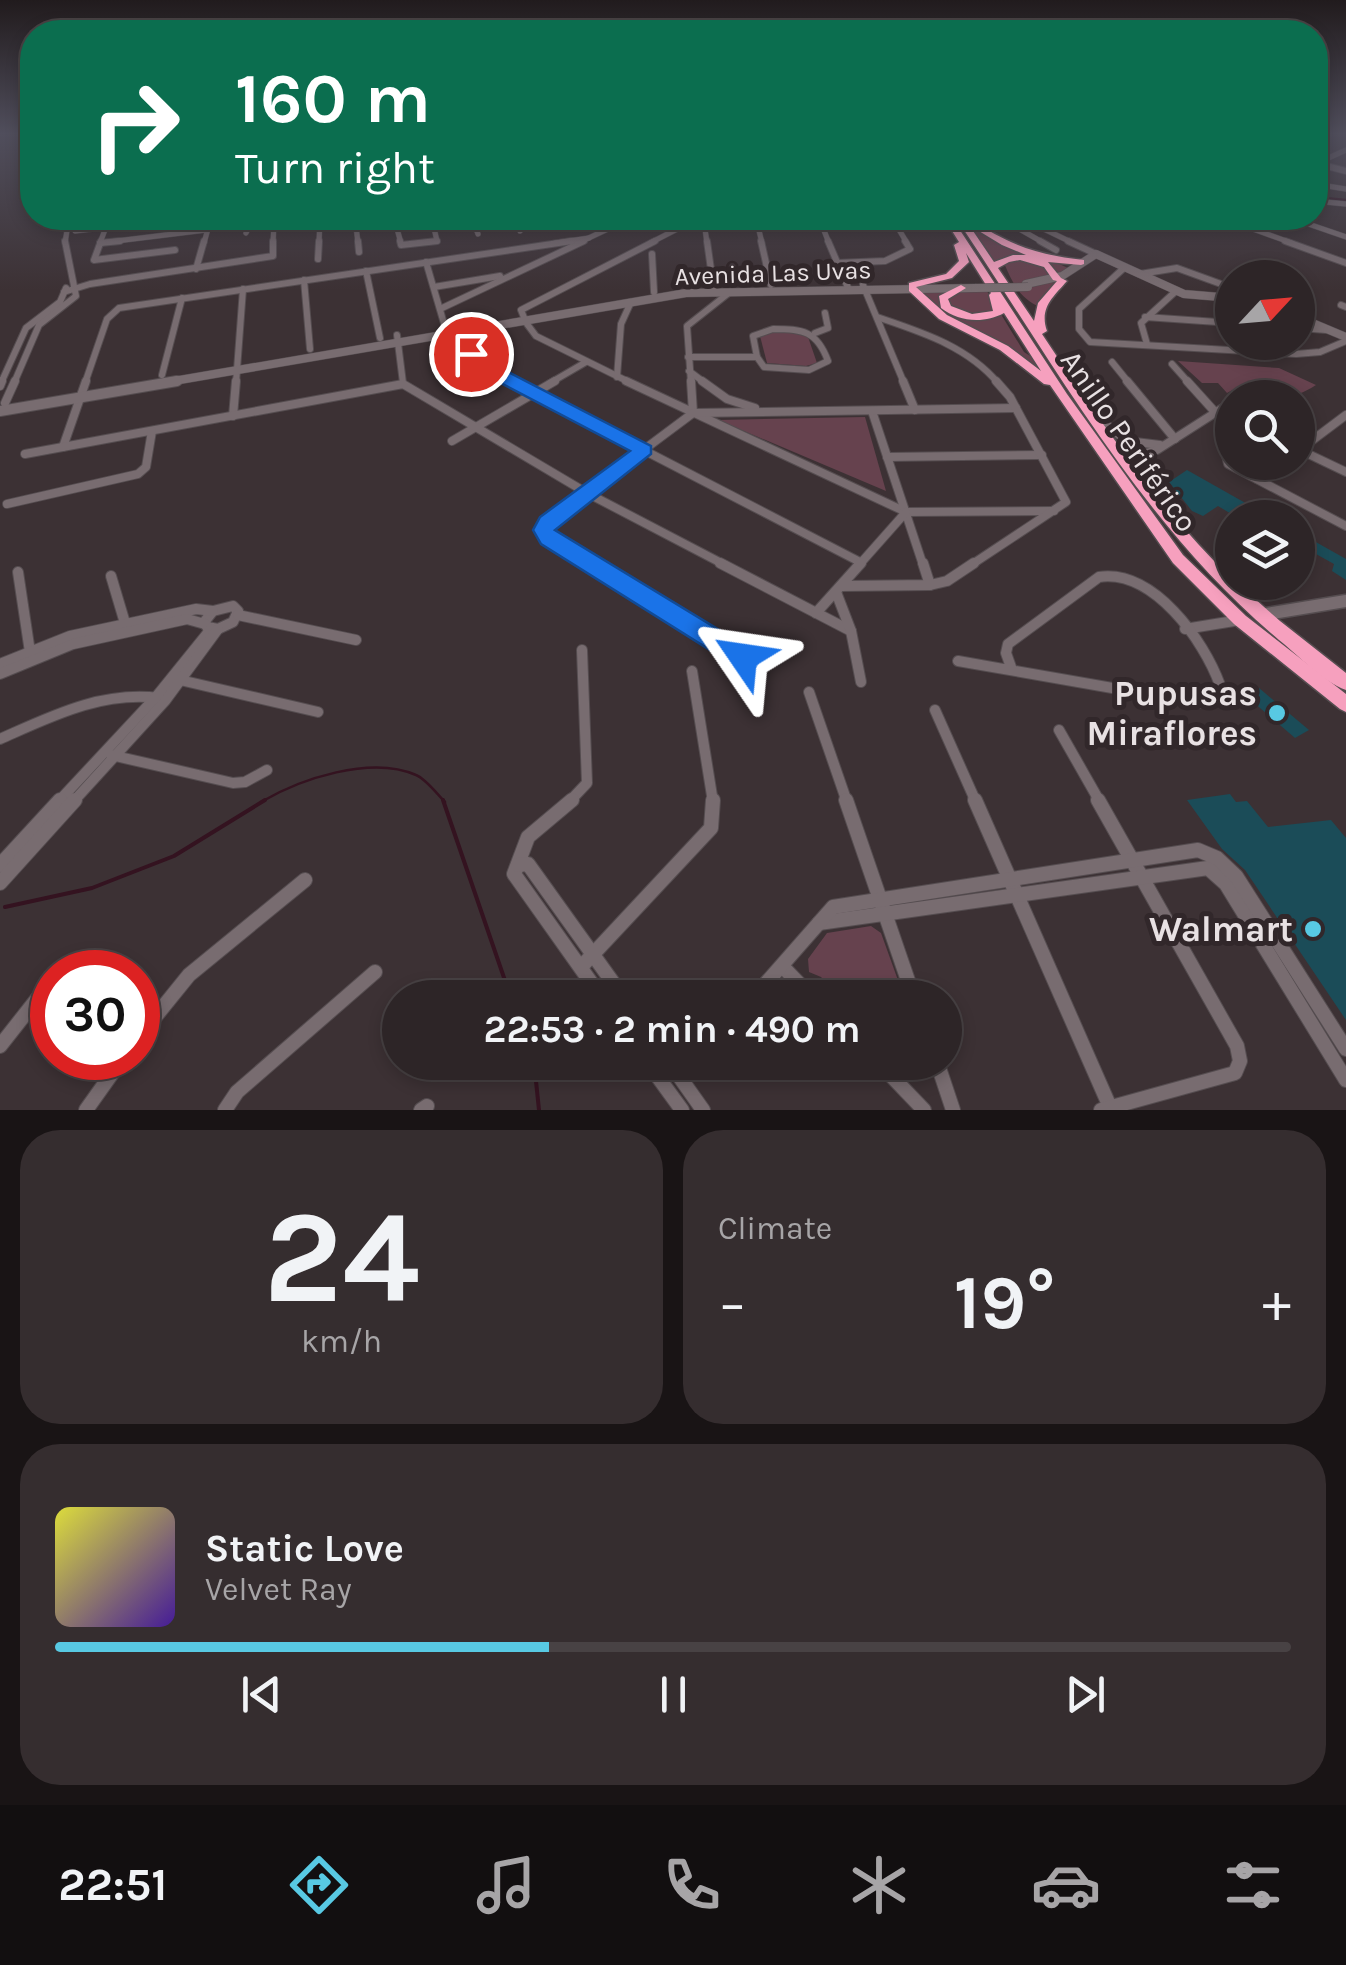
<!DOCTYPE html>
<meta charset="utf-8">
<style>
body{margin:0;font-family:Karla,sans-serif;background:#352d2f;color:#f1f3f6;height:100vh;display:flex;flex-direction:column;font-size:38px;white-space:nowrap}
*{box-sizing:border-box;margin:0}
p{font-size:32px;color:#a7a5a7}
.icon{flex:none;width:55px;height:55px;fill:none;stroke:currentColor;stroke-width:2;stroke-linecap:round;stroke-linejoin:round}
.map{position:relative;height:1110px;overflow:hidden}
.drawer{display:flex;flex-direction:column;gap:20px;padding:20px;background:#191415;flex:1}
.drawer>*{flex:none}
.guide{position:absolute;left:20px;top:20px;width:1308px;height:210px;border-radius:40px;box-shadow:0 5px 15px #0003,0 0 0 2px #484244;background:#0b6e4f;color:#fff;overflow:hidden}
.needle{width:65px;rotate:64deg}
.fabs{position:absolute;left:1215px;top:260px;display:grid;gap:20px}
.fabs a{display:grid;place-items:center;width:100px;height:100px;border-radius:50%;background:#2d2527;box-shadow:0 5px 15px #0003,0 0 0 2px #484244;font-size:50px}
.speed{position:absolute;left:30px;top:950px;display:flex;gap:20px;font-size:50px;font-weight:700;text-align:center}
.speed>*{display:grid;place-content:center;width:130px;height:130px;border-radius:50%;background:#2d2527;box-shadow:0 5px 15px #0003,0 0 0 2px #484244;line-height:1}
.speed .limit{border:15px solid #d22;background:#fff;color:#111}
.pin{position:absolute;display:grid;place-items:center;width:85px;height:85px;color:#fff;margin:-42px;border:5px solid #fff;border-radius:50%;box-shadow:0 2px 10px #0007}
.me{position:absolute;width:110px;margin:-55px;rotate:302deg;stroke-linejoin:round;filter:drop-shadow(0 0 8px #0008)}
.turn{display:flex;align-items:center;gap:35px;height:210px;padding:0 50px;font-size:45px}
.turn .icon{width:130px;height:130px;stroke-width:2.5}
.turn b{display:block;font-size:70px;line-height:85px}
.big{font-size:75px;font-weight:700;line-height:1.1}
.drawer .card{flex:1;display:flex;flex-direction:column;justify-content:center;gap:15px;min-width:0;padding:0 35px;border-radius:40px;background:#352d2f}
.drawer .dial{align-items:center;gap:0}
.dial b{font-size:130px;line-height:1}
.song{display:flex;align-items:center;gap:30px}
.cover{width:120px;height:120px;border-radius:15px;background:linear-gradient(135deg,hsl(60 70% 55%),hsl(260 70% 35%))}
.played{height:10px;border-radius:5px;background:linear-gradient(90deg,#58c9e3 40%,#484244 40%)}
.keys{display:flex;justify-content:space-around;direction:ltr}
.heat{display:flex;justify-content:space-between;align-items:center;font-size:55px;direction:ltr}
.drawer .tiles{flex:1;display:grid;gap:20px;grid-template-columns:1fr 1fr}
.card:last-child{grid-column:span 2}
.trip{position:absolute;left:382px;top:980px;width:580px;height:100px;border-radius:50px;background:#2d2527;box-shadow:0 5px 15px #0003,0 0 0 2px #484244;font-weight:700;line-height:100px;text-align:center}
.tabs{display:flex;height:160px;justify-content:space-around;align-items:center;background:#120f10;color:#a7a5a7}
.tabs .icon{width:70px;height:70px}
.tabs .current{color:#58c9e3}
.tabs b{font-size:45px;color:#f1f3f6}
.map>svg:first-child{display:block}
</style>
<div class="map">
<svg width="1346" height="1110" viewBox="0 0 1346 1110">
<rect width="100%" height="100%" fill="#3c3134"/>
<!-- green -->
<g fill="#66424e">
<path d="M965,225h9l94,43 -28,39c-20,-8 -28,-25 -36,-44l-15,-2v-9z"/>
<path d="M985,288l39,64 17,11 7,11h-10l-21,-18 -54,-28 -51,-39z"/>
<path d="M798,331l9,3 10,29 -11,3 -39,-3 -7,-27 13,-4z"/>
<path d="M1178,361l101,7 37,17c-52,33 -38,-20 -89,8l-9,-10h-16z"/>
<path d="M865,417l21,74 -168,-71z"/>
<path d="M871,926l10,7 23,64h-64l-19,-20 -12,-5 -1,-13 19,-26z"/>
</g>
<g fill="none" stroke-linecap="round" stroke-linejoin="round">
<!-- stream-far1 -->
<g stroke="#341320" stroke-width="2.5">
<path d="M1315,197l31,3"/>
<path d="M261,802c39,-23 110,-47 155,-27 10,4 21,19 29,27"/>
</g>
<!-- stream -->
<g stroke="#341320" stroke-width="4">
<path d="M443,800l68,198"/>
<path d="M5,907l87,-19 82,-32 91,-56"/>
<path d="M534,1062l5,48"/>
</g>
</g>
<!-- building -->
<g fill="#1b4c58">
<path d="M1187,470l85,48h-34l-20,-12 -15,10 -11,-5 -23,-29z"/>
<path d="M1298,532l48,27v21l-14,-9 2,-7 -36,-20z"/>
<path d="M1259,688l50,42 -14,8 -49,-42z"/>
<path d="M1230,794l6,8 11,-1 21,26 63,-7 15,18v182l-101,-150 -23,-21 -35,-49z"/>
</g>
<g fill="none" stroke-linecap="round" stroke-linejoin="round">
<!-- street-far4 casing -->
<g stroke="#554d50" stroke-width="6">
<g id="street-far4">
<path d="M1315,164l31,-14"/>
<path d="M1321,185l25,4"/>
<path d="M1315,201l31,3"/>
<path d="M355,218l3,25"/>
<path d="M394,218l7,25"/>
<path d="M472,218l6,16"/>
<path d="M514,218l6,13"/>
<path d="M554,218l4,7"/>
<path d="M756,218l6,25"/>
<path d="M819,218l10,25"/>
<path d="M892,218l15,25"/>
<path d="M1000,218l44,25"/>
<path d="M1021,218l52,25"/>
<path d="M1291,218l55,19"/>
<path d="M704,222l3,21"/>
<path d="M1253,229l39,14"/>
<path d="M75,231l111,-13"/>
<path d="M246,233l4,-8 24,-2 -1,20"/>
<path d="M65,243l4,-25"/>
<path d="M100,243l6,-16"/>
<path d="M100,243l106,-13"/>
<path d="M204,243l7,-25"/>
<path d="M319,243l1,-25"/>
<path d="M418,243l19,-2 -3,-13"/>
<path d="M555,243l34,-5"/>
<path d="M578,243l32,-15 -9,-10"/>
<path d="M650,243l35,-18 46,-7"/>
</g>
</g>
<!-- street-far3 casing -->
<g stroke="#554d50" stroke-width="8">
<g id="street-far3">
<path d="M101,241l-7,19 81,-10"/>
<path d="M358,241l1,11"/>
<path d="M400,241l1,4 36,-4"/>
<path d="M707,241l7,50"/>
<path d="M761,241l10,44"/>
<path d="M828,241l21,49"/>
<path d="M1040,241l16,9"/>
<path d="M1068,241l28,13"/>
<path d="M1285,241l61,22"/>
<path d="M100,243l20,-2"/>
<path d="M652,254l2,38"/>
<path d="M318,259l1,-18"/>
<path d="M426,262l19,65"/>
<path d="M836,263l49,-2 25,-12 -5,-8"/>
<path d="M1125,267l-46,42v20l11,13 206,12 24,-2 26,-11"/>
<path d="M196,269l8,-28"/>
<path d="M366,271l14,67"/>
<path d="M1140,274l37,-6 55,20"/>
<path d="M304,280l6,69"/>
<path d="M863,285l41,98"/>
<path d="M434,287l66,-11"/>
<path d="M64,292l26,-8 183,-28v-15"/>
<path d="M1341,305l5,2"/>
<path d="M440,309l144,-68"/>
<path d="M877,317c44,15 90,29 121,66"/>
<path d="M1145,317l87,6"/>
<path d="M525,320l-4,-10 134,-69"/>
<path d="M527,324l9,12 95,47"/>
<path d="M1298,328l29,2"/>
<path d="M773,329c30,0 44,2 55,32l-19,9 -45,-3 -7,-10 -4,-21z"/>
<path d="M465,331c9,35 20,36 50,52"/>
<path d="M815,333l13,-5 -3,-15"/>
<path d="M397,335l6,48"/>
<path d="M1147,344l-6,-21 35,-32"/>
<path d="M688,357h69"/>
<path d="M1112,362l17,21"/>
<path d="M1172,364l17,19"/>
<path d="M689,371l16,12"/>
<path d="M162,375l20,-77"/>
<path d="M617,377l4,-53 10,-22"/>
<path d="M1,383l25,-55 34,-26 6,-14"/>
<path d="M14,383l25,-58 37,-29 -11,-55"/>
<path d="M85,383l22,-64 12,-11 453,-67"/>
<path d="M236,383l7,-94"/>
<path d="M550,383l36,-21"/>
<path d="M691,383l-4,-57 43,-34"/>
</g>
</g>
<!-- street-far2 casing -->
<g stroke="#554d50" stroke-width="10">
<g id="street-far2">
<path d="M510,381l350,181"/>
<path d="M626,381l280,131 148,-1"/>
<path d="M691,381l2,32"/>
<path d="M702,381l25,18 28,9"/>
<path d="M903,381l12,29"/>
<path d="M1127,381l48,58"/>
<path d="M1187,381l28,31"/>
<path d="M0,386l2,-5"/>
<path d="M1240,398l19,-12"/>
<path d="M5,403l10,-22"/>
<path d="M872,411l51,154"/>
<path d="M233,416l3,-35"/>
<path d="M1095,416l32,25 33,4"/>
<path d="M452,441l103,-60"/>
<path d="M63,447l23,-66"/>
<path d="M1300,450l46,22"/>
<path d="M1298,451l48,-36"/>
<path d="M25,454l378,-70 184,109 138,72"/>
<path d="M1226,455l2,9 118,62"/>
<path d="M887,457l155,-2"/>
<path d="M1138,477l-3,-21 22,-6 75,-48"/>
<path d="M1257,479l24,-17"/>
<path d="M7,504l131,-30 8,-7 6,-36"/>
<path d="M593,565l-45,-27 -4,-8 3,-8 146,-109 323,-5"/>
<path d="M859,565l47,-53"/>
<path d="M971,565l95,-63 -56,-105 -14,-16"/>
</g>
</g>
<!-- street-far1 casing -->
<g stroke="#554d50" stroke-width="12">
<g id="street-far1">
<path d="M589,563l154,94"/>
<path d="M720,563l131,68"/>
<path d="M923,563l7,22"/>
<path d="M18,572l12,80"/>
<path d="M111,576l14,47"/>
<path d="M841,586l89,-1 17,-4 27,-18"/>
<path d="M836,592l15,39 10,51"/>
<path d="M233,606l5,5 -5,11 -15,7 -11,-2 -2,-6 8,-10z"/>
<path d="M816,613l45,-50"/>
<path d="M238,615l118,25"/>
<path d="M1185,629l55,-9"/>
<path d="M958,661l240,42 17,-6 5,-12c-16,-45 -67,-116 -121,-108l-91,67 -2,9 6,17"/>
<path d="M0,664l70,-28 126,-27 17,2"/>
<path d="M692,671l21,131"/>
<path d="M0,674l73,-30 114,-25 18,5"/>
<path d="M180,680l138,32"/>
<path d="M809,692l38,110"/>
<path d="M935,710l41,92"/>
<path d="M1059,730l41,72"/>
<path d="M0,739c52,-23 101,-48 159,-41"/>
<path d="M111,755l122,28 12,-1 22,-12"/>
<path d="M58,802l98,-105 55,-68"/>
<path d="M73,802l92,-101 53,-72"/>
<path d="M569,802l18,-19 -5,-133"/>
</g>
</g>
<!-- street casing -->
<g stroke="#554d50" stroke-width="16">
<g id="street">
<path d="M572,800l-44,37 -14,37 88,124"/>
<path d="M846,800l68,198"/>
<path d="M975,800l135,307"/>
<path d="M1098,800l139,246 3,15 -5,12 -134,37"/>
<path d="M0,865l60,-65"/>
<path d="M518,865l10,-1 96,134"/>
<path d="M0,883l75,-83"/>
<path d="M819,923l389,-55 18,16 120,196"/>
<path d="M782,966l31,32"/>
<path d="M581,967l130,-139 2,-28"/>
<path d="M753,998l80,-91 365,-57 19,8 19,18 110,173"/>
<path d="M138,1038l51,-63 116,-95"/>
<path d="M0,1046l52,-66"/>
<path d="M647,1062l35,48"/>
<path d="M669,1062l34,48"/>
<path d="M878,1062l46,48"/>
<path d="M937,1062l16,48"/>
<path d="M86,1110l37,-52"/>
<path d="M225,1110l12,-18 138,-120"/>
<path d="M421,1110l6,-4"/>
</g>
</g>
<!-- secondary-far3 casing -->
<g stroke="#554d50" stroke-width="8">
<path id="secondary-far3" d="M1315,163l31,8"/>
</g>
<!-- secondary-far2 casing -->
<g stroke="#554d50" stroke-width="9">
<g id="secondary-far2">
<path d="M1026,284l36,-8 34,-22 88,40 48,4"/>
<path d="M1298,317l48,20"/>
<path d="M162,383l524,-90 289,-5"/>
</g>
</g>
<!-- secondary-far1 casing -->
<g stroke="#554d50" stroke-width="12">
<path id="secondary-far1" d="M0,411l177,-30"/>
</g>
<!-- secondary casing -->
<g stroke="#554d50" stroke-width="15">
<path id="secondary" d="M1260,615l86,-14"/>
</g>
<!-- highway casing -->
<g stroke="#554d50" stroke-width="3">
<g id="highway">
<path d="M944,218h8l115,176 116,161 63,61 100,78v18l-6,-3 -106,-85 -61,-61 -123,-178 -6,-1 -44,-34 -61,-31 -30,-28v-8l37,-9 13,-13 -5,-16 5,-3zM966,253l25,40 -2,2 4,16 -21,3 -21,-8 -3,-7 18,-11 -5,-3 -22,11 2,12c18,14 43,16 63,5l37,58 -33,-25 -61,-31 -31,-28 36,-9 17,-16z"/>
<path d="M963,218h6c40,27 68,37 115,42v4l-3,1 -33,-3 13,16 6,3c-14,16 -28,27 -20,50l-5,3c57,86 116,173 190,245v3h4l44,39 66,52v17c-24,-9 -47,-34 -67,-50 -137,-115 -223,-273 -321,-419zM969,225l33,20 24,10h-13l-19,7zM1020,260l24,7 9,13 4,1 -19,22 -4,18 -36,-53 11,-6z"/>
</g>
</g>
<!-- street-far4 -->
<use href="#street-far4" stroke="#786c70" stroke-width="5"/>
<!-- street-far3 -->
<use href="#street-far3" stroke="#786c70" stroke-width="6"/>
<!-- street-far2 -->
<use href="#street-far2" stroke="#786c70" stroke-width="8"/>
<!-- street-far1 -->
<use href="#street-far1" stroke="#786c70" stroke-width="10"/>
<!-- street -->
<use href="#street" stroke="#786c70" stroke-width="14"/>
<!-- secondary-far3 -->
<use href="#secondary-far3" stroke="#786c70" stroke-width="6"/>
<!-- secondary-far2 -->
<use href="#secondary-far2" stroke="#786c70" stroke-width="8"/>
<!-- secondary-far1 -->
<use href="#secondary-far1" stroke="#786c70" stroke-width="10"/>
<!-- secondary -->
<use href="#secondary" stroke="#786c70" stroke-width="12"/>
<!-- highway -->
<use href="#highway" fill="#f6a0be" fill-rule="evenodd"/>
<!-- secondary-bridge casing -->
<g stroke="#554d50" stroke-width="9" stroke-linecap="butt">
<path id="secondary-bridge" d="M975,288l53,-1"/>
</g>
<!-- secondary-bridge -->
<use href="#secondary-bridge" stroke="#786c70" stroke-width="8"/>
</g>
<!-- sky -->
<linearGradient id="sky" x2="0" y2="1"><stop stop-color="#211b1d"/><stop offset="0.46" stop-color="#504e5c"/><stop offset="1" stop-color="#504e5c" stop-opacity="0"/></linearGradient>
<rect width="1346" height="290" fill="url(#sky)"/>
<!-- route -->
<path fill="#1a73e8" stroke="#114b97" stroke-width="2.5" d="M465,351h12l12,11 162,84v8l-96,76 197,120 4,7 -4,8 -9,3 -9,-3 -193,-121 -8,-14 7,-13 90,-66 -154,-81 -14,-16z"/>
<!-- markers -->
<g fill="#58c9e3" stroke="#31272a" stroke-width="4">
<circle cx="1277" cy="713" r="10"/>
<circle cx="1313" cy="929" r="10"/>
</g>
<g text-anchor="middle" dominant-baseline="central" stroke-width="10" stroke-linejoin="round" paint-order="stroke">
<!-- far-street labels -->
<g font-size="25" fill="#e8e1e3" stroke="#31272a">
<text transform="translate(773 273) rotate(-2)">Avenida Las Uvas</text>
</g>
<!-- street labels -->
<g font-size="30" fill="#e8e1e3" stroke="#31272a">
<text transform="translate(1129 441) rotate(55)">Anillo Periférico</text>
</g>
<!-- near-poi labels -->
<g font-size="35" font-weight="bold" fill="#e8e1e3" stroke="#31272a" text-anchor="end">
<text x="1257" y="693">Pupusas<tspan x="1257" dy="40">Miraflores</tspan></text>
<text x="1293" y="929">Walmart</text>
</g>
</g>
</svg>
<div class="fabs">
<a><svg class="needle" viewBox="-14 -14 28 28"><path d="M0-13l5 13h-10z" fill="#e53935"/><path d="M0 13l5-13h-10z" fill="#a7a5a7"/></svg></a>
<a><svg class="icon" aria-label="search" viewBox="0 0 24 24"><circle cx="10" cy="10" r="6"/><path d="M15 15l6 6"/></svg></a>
<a><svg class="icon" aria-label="layers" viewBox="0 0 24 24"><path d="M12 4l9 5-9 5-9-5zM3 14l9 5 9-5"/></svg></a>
</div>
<div class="speed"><div class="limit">30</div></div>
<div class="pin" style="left:471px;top:354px;background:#d93025"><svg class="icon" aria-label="arrive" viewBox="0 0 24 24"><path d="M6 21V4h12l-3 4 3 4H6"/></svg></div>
<svg class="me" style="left:743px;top:657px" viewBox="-20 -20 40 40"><path d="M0-17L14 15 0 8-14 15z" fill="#1a73e8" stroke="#fff" stroke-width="4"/></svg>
<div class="trip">22:53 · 2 min · 490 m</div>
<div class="guide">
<div class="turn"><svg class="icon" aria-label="right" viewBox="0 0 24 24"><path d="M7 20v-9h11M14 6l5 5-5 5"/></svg><div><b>160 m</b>Turn right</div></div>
</div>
</div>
<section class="drawer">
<div class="tiles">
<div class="card dial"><b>24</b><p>km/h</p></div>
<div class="card"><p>Climate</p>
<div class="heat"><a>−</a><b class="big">19°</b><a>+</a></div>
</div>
<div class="card">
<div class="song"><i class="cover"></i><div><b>Static Love</b><p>Velvet Ray</p></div></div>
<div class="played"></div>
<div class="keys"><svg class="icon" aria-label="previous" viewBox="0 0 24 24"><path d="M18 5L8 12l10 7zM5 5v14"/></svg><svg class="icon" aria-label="pause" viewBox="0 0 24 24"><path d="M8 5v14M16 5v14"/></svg><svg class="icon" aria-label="next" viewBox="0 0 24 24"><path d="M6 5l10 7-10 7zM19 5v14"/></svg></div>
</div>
</div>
</section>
<nav class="tabs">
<b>22:51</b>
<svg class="icon current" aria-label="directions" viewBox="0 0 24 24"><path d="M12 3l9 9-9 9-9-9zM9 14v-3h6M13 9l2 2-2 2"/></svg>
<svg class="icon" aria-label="music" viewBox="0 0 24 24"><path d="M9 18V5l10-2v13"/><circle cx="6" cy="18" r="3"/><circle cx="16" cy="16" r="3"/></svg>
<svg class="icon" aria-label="phone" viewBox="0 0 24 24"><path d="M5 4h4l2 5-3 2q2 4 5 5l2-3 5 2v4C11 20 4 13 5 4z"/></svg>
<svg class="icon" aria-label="climate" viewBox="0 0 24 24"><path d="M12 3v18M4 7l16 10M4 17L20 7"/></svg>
<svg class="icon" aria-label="car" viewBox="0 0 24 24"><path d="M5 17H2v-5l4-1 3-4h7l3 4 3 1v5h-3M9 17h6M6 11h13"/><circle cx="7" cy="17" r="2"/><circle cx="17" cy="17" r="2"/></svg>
<svg class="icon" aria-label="filters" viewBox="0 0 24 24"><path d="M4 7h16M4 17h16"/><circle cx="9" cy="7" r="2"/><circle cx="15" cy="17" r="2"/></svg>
</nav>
